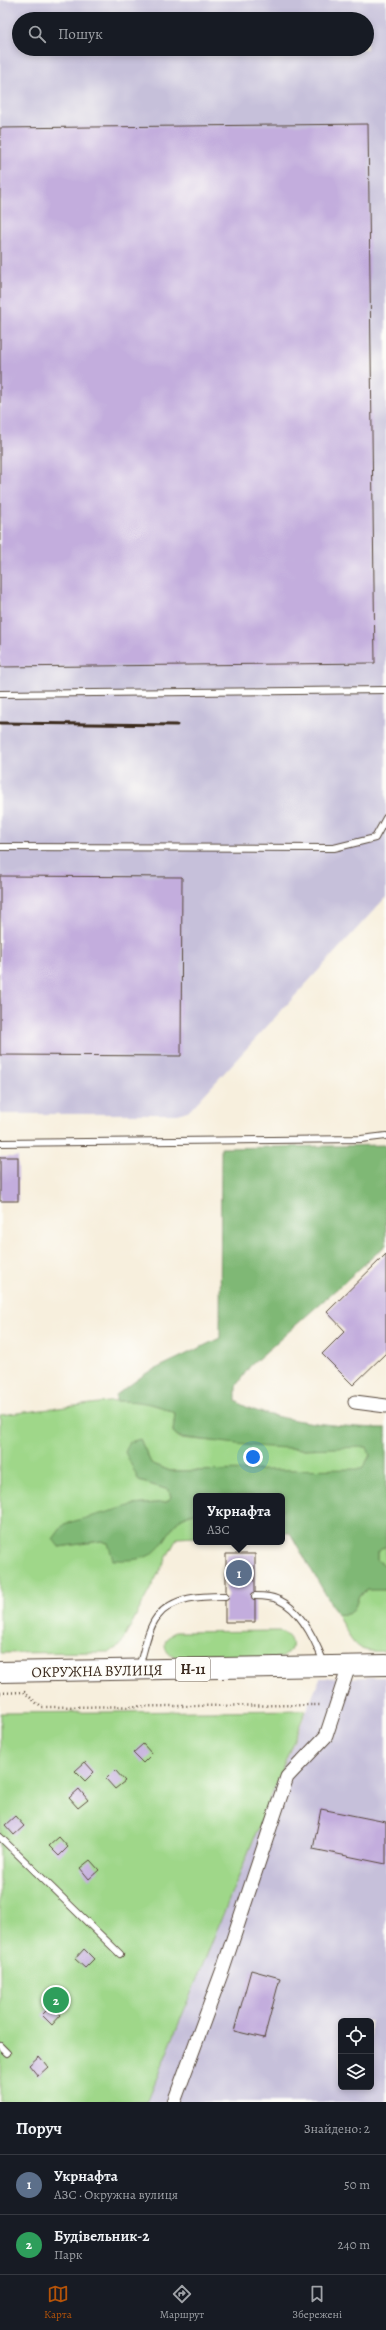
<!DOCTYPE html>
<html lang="uk">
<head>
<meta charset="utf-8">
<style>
	:root { --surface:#171b24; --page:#242831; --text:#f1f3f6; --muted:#9ea1a6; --line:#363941; --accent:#b45309 }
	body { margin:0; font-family:Alegreya,serif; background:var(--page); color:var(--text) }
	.controls { position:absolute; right:12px; bottom:12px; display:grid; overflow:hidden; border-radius:6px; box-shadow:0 2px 6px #0003 }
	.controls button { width:36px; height:36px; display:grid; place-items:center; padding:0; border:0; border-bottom:1px solid var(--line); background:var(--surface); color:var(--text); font:20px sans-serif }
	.you { position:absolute; left:253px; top:1457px; width:14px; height:14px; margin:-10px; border:3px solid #fff; border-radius:50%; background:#1a73e8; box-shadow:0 0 0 6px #1a73e833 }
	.badge { display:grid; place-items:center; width:26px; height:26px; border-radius:50%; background:var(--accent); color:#fff; font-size:13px; font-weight:700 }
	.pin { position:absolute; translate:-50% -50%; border:2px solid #fff; box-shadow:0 1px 4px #0006 }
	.popup { position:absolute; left:193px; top:1493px; width:92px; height:52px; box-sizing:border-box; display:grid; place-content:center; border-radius:6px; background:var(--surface); filter:drop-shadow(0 1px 3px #0005); font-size:13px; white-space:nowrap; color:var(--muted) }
	.popup b { font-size:15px; color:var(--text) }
	.popup::after { content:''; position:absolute; left:50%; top:100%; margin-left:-8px; border:8px solid transparent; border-top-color:var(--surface) }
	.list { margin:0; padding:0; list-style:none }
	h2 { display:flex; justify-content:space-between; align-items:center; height:52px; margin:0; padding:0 16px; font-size:17px }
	h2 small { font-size:13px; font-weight:400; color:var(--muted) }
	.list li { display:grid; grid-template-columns:26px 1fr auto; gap:12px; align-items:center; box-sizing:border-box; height:60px; padding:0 16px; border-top:1px solid var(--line) }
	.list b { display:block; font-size:15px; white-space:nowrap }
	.list p { margin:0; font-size:13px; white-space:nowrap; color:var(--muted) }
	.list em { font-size:13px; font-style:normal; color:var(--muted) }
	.icon { flex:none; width:22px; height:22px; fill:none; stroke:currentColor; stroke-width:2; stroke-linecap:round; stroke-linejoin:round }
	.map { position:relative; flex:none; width:386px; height:2102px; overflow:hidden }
	.search { position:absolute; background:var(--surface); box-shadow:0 2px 6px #0003; left:12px; right:12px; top:12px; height:44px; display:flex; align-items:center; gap:10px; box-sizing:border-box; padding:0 14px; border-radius:22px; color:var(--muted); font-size:15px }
	.sheet { height:172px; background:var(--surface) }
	nav { display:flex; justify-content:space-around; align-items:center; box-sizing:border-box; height:56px; border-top:1px solid var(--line); background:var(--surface); font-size:11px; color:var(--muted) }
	nav a { display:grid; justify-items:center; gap:2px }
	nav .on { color:var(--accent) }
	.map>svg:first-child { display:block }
</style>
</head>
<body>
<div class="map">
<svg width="386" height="2102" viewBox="0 0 386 2102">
	<rect width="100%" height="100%" fill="#fdfcf7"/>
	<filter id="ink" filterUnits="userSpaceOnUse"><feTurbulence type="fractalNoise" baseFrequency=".025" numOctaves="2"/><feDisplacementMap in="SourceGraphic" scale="8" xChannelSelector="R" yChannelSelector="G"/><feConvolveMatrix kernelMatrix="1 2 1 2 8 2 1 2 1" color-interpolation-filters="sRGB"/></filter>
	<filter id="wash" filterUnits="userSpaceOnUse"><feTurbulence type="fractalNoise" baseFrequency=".012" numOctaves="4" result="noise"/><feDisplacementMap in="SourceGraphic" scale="16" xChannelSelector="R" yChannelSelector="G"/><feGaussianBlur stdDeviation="0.9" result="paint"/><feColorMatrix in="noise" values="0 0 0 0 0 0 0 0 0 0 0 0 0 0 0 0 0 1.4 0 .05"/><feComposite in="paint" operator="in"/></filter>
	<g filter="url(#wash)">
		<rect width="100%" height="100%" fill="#f7efdd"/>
		<g fill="#c6c0da" fill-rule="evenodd">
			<path d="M0,0H386V897L190,1110L178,1114H0ZM19,19H367V49H19Z"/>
			<path d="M386,1677V2102H147L320,1678ZM341,2021H371V2087H341Z"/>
		</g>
		<g fill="#9fd789" stroke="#6d8054">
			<path d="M140,1400L157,1404L175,1413L173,1432L180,1438L303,1449L359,1445L368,1447L370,1455L362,1470L170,1471L151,1463L140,1439L139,1481L169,1490L171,1497L167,1502L133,1505L59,1547L101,1541L108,1543L164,1540C171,1528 182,1514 196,1513V1537L177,1538L120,1646L109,1652L0,1653V1415L116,1401Z"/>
			<path d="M386,1546V1566L377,1561V1552Z"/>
			<path d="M379,1589L386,1590V1651C351,1654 353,1641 337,1614C354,1616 354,1610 359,1595L368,1590Z"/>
			<path d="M280,1631C295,1637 295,1651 281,1658H176C162,1652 161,1639 175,1632Z"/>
			<path d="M306,1710L147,2102H0V1713Z"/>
		</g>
		<path fill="#7fb875" stroke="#5d714a" d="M386,1145V1245L250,1366L236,1386V1401C262,1421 351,1428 386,1428V1546L377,1552V1560L386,1566V1590H368L359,1595C354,1610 354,1616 337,1614L290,1533H282V1496H196V1513C171,1515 168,1545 150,1555C139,1561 125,1560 113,1560L108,1543L101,1541L59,1547L53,1539L64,1524L133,1505L167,1502L171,1497L169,1490L139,1481L125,1452L130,1442L140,1439L151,1463L170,1471L362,1469L370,1456L367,1447L303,1449L253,1446L179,1437L173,1432L175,1413C155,1403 138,1401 116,1401V1395L145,1374L220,1338L221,1148Z"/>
		<g id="blocks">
			<g fill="#c3addd">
				<path d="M368,124L375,663L0,667V128Z"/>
				<path d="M0,876L182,877L181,1056L0,1055Z"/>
				<rect x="0" y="1157" width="18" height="44"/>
				<path d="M386,1254V1353L353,1385L322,1354L345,1331L327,1312Z"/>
				<path d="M226,1554H255V1592L251,1596L255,1600V1622H225V1600L229,1596L226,1592Z"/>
				<path d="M143,1744L152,1754L143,1763L133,1753Z"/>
				<path d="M85,1762L94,1772L85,1781L75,1771Z"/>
				<path d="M115,1770L125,1781L115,1789L106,1779Z"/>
				<path d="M79,1789L88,1800L78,1808L69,1798Z"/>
				<path d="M321,1809L386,1822V1864L313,1849Z"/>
				<path d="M15,1816L24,1826L14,1835L5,1825Z"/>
				<path d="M59,1837L68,1847L59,1856L49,1846Z"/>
				<path d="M90,1860L99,1870L89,1879L80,1868Z"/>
				<path d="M84,1949L94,1959L85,1968L75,1959Z"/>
				<path d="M251,1970L280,1978L264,2038L234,2031Z"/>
				<path d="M51,2006L61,2015L52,2025L42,2015Z"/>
				<path d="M39,2056L48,2067L38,2076L29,2065Z"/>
			</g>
		</g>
	</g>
	<g filter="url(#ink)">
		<use href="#blocks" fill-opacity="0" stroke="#57483b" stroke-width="1"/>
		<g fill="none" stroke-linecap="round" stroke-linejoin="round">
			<defs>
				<g id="lane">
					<path d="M0,694L386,690"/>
					<path d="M0,847L334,848L375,838L386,818"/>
					<path d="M0,1143L361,1139L386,1136"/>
					<path d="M255,1596C263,1596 271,1596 279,1600C301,1610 316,1642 324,1663"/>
					<path d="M139,1667C144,1652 147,1630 157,1617C173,1596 202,1596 225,1596"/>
					<path d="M0,1837L120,1954"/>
					<path d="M0,2046L7,2053"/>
				</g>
				<g id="street">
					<path d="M355,1402L386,1406"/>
					<path d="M174,2102L223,1969L287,1777L326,1736L349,1666"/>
				</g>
				<path id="primary" d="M0,1672L386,1665"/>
			</defs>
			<use href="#lane" stroke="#57483b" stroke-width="8"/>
			<use href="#street" stroke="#57483b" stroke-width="15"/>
			<use href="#primary" stroke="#57483b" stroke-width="22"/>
			<path stroke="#57483b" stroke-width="2.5" stroke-dasharray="1 3" stroke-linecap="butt" d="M0,1693L24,1692L41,1707L322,1705"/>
			<use href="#lane" stroke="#fff" stroke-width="6"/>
			<use href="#street" stroke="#fff" stroke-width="13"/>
			<use href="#primary" stroke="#fff" stroke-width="20"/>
			<path stroke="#3b2a1e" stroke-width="3" d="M0,723L177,725"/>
		</g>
	</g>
	<g text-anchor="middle" stroke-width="3.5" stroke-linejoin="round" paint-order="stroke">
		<rect fill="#fdfcf7" stroke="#75695f" stroke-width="1" x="176" y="1657" width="34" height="24" rx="3"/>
		<g font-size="14" font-weight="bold" fill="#3b2a1e">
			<text x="193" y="1674">Н-11</text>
		</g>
		<g font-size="15" fill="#3b2a1e" stroke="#fdfcf7">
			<text transform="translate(97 1671) rotate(-1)" y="5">ОКРУЖНА ВУЛИЦЯ</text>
		</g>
	</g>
</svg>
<div class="controls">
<button><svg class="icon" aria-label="locate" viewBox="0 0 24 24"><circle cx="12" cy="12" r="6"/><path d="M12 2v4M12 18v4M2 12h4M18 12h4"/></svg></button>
<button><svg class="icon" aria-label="layers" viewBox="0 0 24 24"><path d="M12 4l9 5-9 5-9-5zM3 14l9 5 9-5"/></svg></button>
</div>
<div class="you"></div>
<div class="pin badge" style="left:239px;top:1573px;background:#5c6f8a">1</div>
<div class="popup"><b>Укрнафта</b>АЗС</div>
<div class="pin badge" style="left:56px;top:2000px;background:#2e9e5b">2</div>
<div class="search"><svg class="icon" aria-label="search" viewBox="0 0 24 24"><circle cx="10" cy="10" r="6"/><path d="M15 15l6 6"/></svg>Пошук</div>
</div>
<section class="sheet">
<h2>Поруч<small>Знайдено: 2</small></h2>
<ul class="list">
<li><span class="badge" style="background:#5c6f8a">1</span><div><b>Укрнафта</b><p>АЗС · Окружна вулиця</p></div><em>50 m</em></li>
<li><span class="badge" style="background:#2e9e5b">2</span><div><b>Будівельник-2</b><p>Парк</p></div><em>240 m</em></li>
</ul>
</section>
<nav>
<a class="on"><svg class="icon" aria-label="map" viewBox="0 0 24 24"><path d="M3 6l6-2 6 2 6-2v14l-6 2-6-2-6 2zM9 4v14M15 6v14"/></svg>Карта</a>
<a><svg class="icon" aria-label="directions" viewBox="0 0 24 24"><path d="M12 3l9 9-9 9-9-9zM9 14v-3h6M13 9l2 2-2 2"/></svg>Маршрут</a>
<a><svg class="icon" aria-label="saved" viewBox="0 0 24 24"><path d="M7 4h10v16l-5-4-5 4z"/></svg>Збережені</a>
</nav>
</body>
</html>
